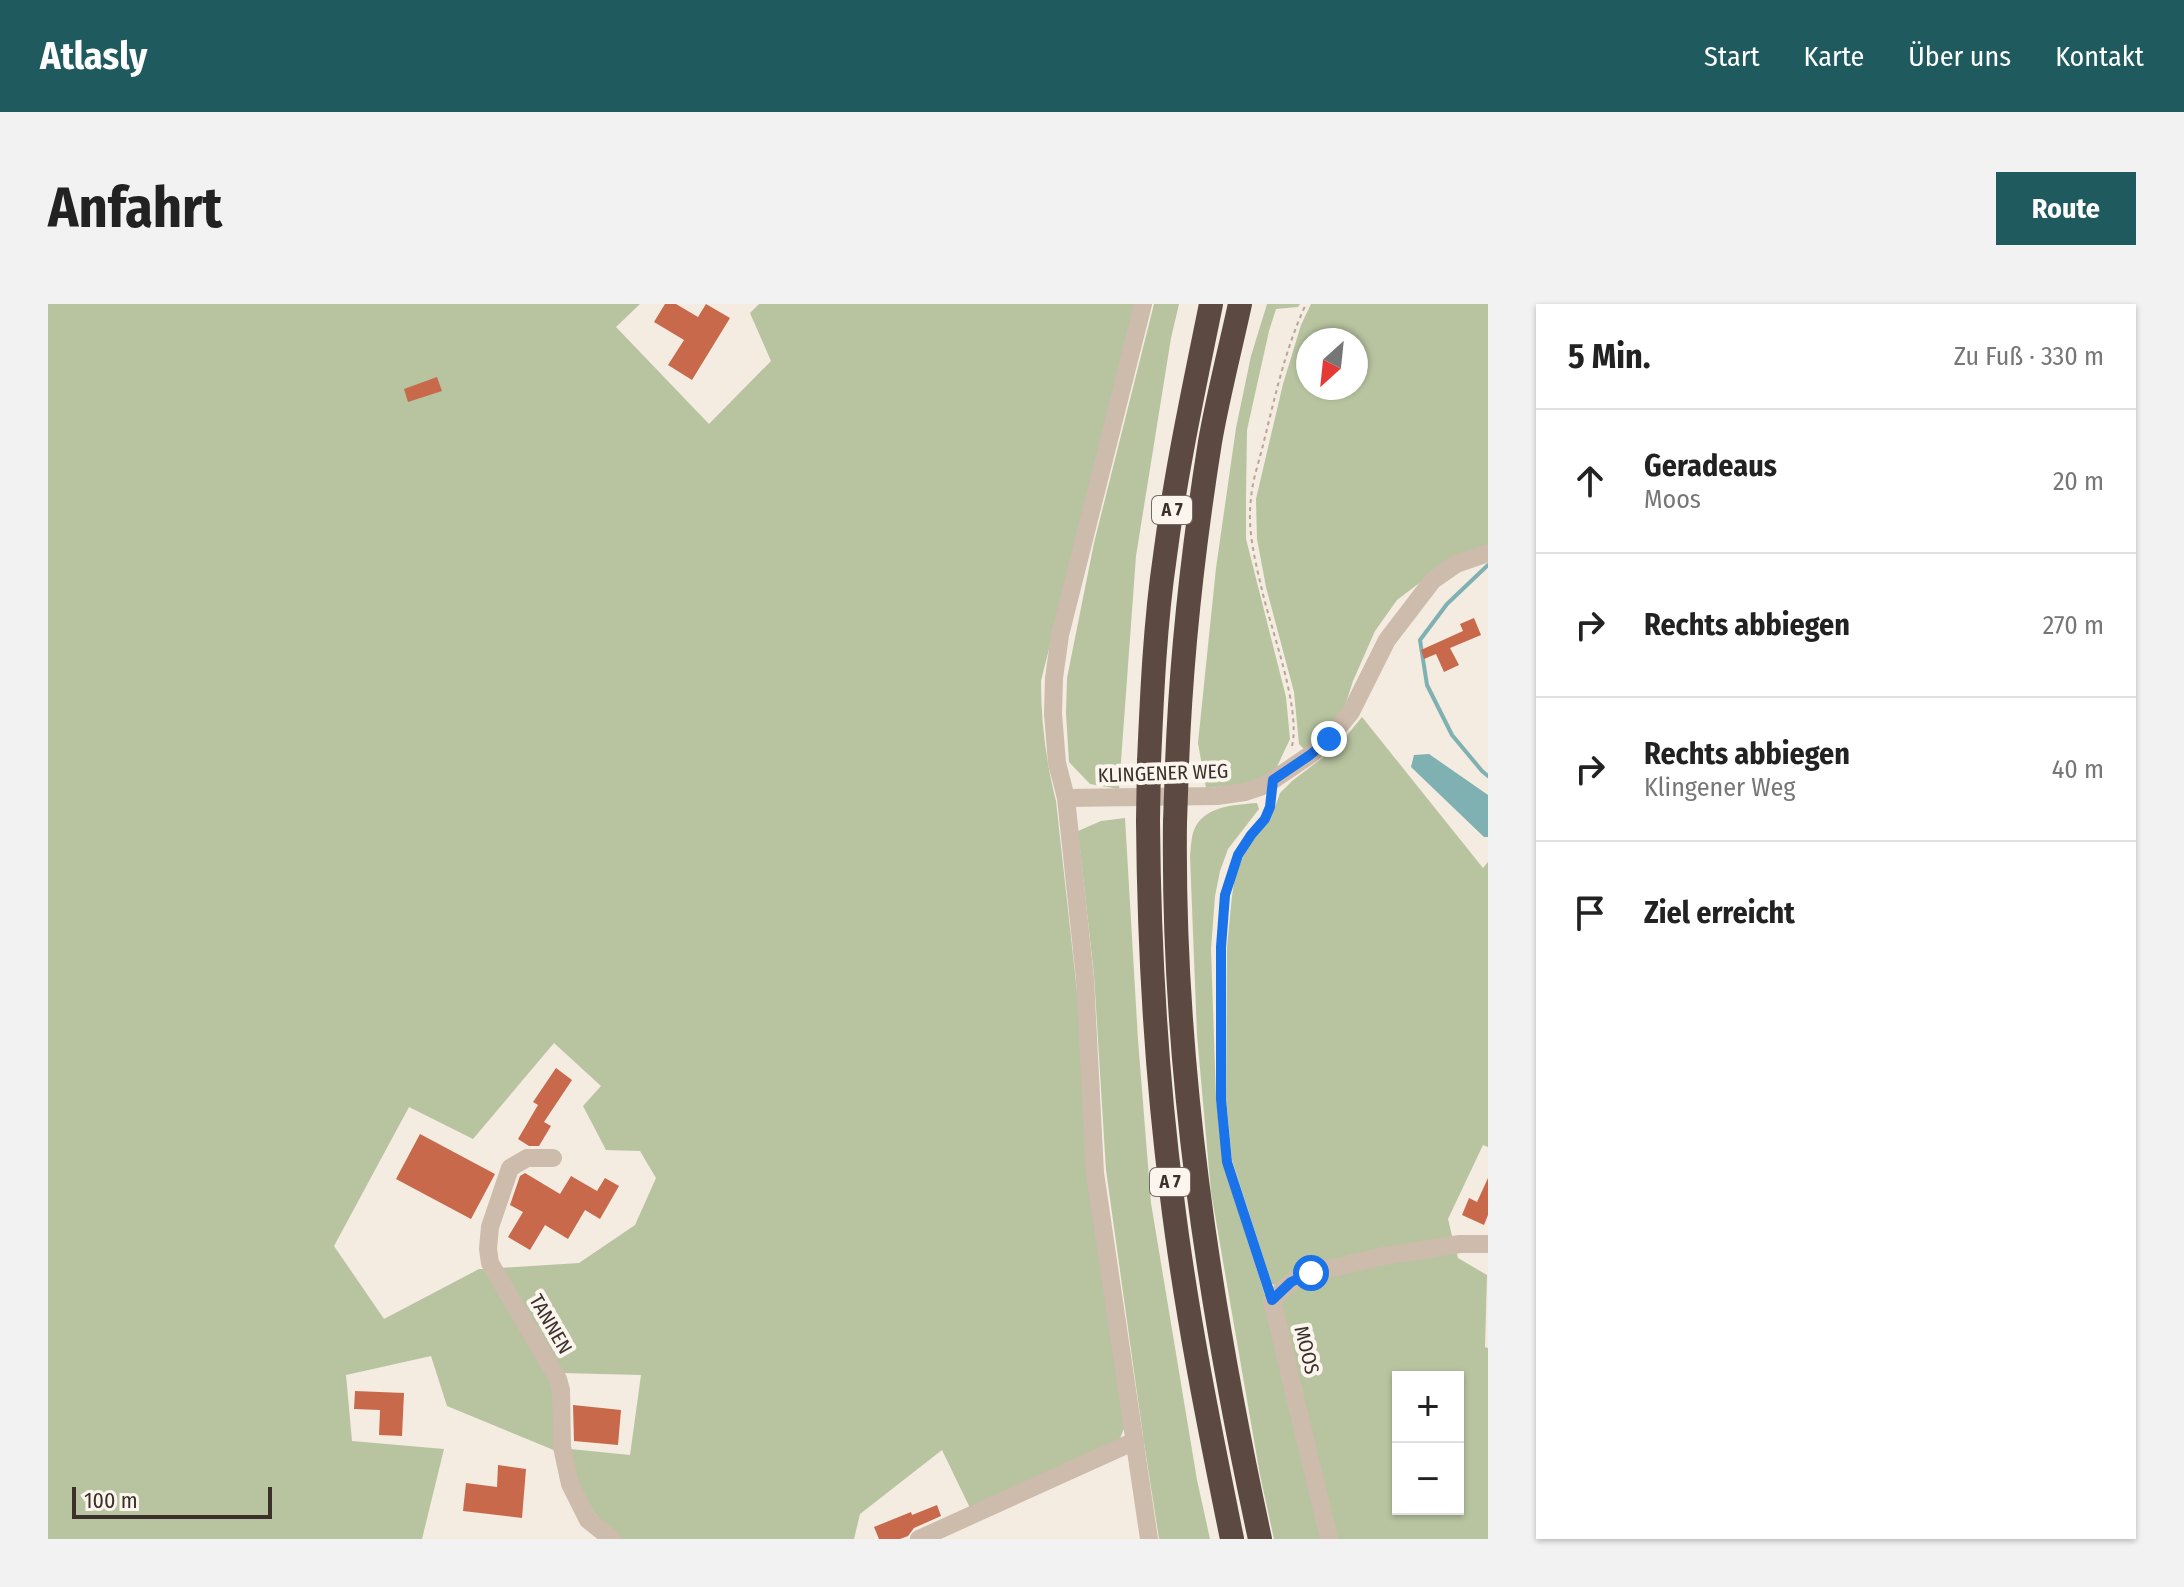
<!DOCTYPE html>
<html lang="de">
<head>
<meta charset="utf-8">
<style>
	:root { --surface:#fff; --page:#f2f2f2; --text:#222; --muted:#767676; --line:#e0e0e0; --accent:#1f5a5e }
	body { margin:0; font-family:"Fira Sans Condensed",sans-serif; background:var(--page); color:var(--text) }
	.controls { position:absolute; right:24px; bottom:24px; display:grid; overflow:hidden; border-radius:0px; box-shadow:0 2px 6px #0004 }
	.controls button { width:72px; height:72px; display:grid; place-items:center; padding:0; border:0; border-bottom:2px solid var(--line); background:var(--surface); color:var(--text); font:40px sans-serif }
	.compass { position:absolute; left:1248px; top:24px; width:72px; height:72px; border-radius:50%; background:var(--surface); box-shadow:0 2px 6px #0004; rotate:207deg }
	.scale { position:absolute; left:24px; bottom:20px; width:200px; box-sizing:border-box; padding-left:8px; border:4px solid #3b302b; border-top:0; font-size:22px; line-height:28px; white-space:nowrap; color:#3b302b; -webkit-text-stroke:6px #fbf5ee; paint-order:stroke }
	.stop { position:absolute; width:24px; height:24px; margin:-18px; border:6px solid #1a73e8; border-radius:50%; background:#fff }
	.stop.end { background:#1a73e8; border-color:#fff; box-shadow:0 2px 8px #0008 }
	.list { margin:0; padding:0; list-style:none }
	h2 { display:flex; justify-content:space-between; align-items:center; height:104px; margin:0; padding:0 32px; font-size:34px }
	h2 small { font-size:26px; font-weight:400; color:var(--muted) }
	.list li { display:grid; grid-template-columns:52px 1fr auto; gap:24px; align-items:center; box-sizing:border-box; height:144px; padding:0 32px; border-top:2px solid var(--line) }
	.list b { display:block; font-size:30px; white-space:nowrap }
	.list p { margin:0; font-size:26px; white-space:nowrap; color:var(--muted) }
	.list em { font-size:26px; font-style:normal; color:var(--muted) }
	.icon { flex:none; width:44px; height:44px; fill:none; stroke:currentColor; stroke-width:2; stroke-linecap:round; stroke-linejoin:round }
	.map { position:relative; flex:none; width:1440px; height:1235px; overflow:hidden; border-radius:0px }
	header { display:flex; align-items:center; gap:48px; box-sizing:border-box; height:112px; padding:0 40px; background:var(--accent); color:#fff }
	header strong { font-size:38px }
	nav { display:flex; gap:44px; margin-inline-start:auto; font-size:28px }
	.intro { display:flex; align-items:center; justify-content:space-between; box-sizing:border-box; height:192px; padding:0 48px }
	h1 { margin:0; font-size:56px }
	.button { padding:20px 36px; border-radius:0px; background:var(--accent); color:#fff; font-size:28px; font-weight:700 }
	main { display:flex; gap:48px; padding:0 48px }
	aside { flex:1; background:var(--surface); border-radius:0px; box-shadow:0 2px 6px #0004 }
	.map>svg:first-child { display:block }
</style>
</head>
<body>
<header>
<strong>Atlasly</strong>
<nav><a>Start</a><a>Karte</a><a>Über uns</a><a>Kontakt</a></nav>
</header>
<div class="intro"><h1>Anfahrt</h1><a class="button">Route</a></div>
<main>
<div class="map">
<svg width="1440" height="1235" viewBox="0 0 1440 1235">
	<rect width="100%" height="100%" fill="#f4ebe1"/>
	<g fill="#b8c4a0" fill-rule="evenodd">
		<path d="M0,0H592L568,23L661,120L723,57L702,9L711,0H1087L993,377C993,418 998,457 1008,497L1077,1122L1071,1137L922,1204L894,1146L812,1210L806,1235H573L547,1210L527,1175L522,1145L582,1151L593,1071L514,1069L451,964L531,959L587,921L608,874L592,847L558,846L535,802L553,782L506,739L425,835L361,803L286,942L336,1015L431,965H437L498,1068L506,1086L508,1147L399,1102L383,1052L298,1071L304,1137L396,1145L374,1235H0Z"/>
		<path d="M1106,0H1131L1123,34L1088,252L1071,485L1042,480L1021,458L1018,409L1019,374L1046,239Z"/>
		<path d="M1219,0H1252L1250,3L1228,5L1221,27L1199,126L1198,192V235L1238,393L1242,435L1226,469L1200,480L1158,484L1150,439L1168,264L1188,124L1203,52Z"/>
		<path d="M1263,0H1440V242L1382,271L1349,296L1327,327L1305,377L1296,405L1278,432L1256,445L1251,440L1246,388L1218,283L1209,235L1208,195L1235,80L1253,21ZM1260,36H1308V84H1260Z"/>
		<path d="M1314,413L1435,564L1440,558V843L1435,841L1400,915L1405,936L1231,982L1224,980L1184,856L1178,793L1179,643L1184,592L1187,572L1195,553L1206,534L1222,517L1232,489L1244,477L1290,442Z"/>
		<path d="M1209,499L1211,505L1180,545L1172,567L1167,592L1163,645L1168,794L1175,859L1219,998L1276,1235H1226L1212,1171L1163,888L1149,731L1142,552C1143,544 1143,534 1146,526C1156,502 1185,501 1209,499Z"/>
		<path d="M1077,514L1090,736L1103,899L1149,1176L1162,1235H1111L1095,1132L1058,866L1046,671L1030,527L1053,517Z"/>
		<path d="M1408,946L1410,954L1439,971L1437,1043L1440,1044V1235H1285L1231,1004L1235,992L1264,973ZM1350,1073H1410V1205H1350Z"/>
	</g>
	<path fill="#7fb0b2" d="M1381,450L1440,491V533H1436L1363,463L1366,451Z"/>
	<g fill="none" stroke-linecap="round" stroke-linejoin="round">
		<path stroke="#7fb0b2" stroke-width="4" d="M1440,261L1399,300L1372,336L1379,381L1404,431L1434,467L1440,472"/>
	</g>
	<g fill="#c8694b">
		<path d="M617,0H628L650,13L658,0L682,14L644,76L620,61L636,36L606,18Z"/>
		<path d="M389,73L394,87L360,98L356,85Z"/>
		<path d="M1426,314L1433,331L1402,344L1411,361L1396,368L1388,350L1376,355L1373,346L1415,327L1412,320Z"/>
		<path d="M508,764L524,776L496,818L503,822L491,842H481L470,835L490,801L485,798Z"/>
		<path d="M372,830L447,870L423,915L348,875Z"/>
		<path d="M477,869L512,890L523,872L549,887L557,874L571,882L552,915L537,906L520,935L497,921L482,946L460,933L475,908L462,901L472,872Z"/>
		<path d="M1440,874V911L1436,921L1414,911L1421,894L1429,898Z"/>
		<path d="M307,1087L356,1089L354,1132L331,1131L332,1106L306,1105Z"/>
		<path d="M525,1101L573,1106L570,1141L526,1137Z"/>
		<path d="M450,1161L478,1165L474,1214L415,1207L418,1179L449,1183Z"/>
		<path d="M889,1201L893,1212L866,1224L860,1232L852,1235H831L826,1223L863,1208L864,1211Z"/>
	</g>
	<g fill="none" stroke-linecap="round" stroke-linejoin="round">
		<g stroke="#b9a596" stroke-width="2" stroke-dasharray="4 4" stroke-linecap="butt">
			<path d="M1244,442C1253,404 1223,326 1214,286C1207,257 1199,224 1203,195C1204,177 1211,158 1215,141C1227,93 1237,45 1258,0"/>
			<path d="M1219,980L1179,858L1173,795V643L1177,591L1182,571L1190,551L1203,531L1217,515L1222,497"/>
		</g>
		<g stroke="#cdbbac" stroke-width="18">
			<path d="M1095,0L1012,331L1006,374L1005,410L1009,459L1018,494L1037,675L1047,869L1101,1235"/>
			<path d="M1018,494L1169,492L1197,488L1212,483L1225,476L1262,451L1281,435L1303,408L1339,336L1385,276L1408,260L1440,249"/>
			<path d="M505,854H479L462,864L442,923L440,945L442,959L510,1075L513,1086L514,1143L522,1180L540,1216L564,1235"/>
			<path d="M871,1235L1087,1137"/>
			<path d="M1281,1235L1224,996L1243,978L1263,969L1336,952L1412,940H1440"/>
		</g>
		<g stroke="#5c4a42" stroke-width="24">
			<path d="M1101,458C1104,389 1107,320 1117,252C1128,167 1146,84 1163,0"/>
			<path d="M1129,461C1133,353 1145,245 1162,138C1170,92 1182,46 1192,0"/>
			<path d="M1100,517C1101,642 1108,768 1124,893C1138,1008 1161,1122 1184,1235"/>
			<path d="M1127,518C1124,760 1161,999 1212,1235"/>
		</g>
		<g stroke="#5c4a42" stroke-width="24">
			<path d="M1100,517L1101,458"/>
			<path d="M1127,518L1129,461"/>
		</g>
	</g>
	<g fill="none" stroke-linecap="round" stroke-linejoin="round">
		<path stroke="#1a73e8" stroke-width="10" d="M1263,969L1243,978L1224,996L1179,858L1173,795V643L1177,591L1190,551L1203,531L1217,515L1222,503L1225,476L1262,451L1281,435"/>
	</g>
	<g text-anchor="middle" stroke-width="8" stroke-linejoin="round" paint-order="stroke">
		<g fill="#fbf5ee" stroke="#756b66" stroke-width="2">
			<rect x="1104" y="192" width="40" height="28" rx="6"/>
			<rect x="1102" y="864" width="40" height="28" rx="6"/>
		</g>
		<g font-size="18" font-weight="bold" fill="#3b302b">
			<text x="1124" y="212">A 7</text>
			<text x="1122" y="884">A 7</text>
		</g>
		<g font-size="20" fill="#3b302b" stroke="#fbf5ee">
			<text transform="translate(1115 469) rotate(-2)" y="7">KLINGENER WEG</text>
			<text transform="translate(503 1020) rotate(60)" y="7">TANNEN</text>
			<text transform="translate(1259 1046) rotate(76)" y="7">MOOS</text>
		</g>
	</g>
</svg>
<div class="controls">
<button>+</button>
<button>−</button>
</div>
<svg class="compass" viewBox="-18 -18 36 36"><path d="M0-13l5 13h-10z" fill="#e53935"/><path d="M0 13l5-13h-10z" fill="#767676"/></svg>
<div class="scale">100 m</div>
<div class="stop" style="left:1263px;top:969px"></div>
<div class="stop end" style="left:1281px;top:435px"></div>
</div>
<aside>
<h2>5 Min.<small>Zu Fuß · 330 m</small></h2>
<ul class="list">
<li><svg class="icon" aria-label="ahead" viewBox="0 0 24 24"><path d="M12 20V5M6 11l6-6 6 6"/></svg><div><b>Geradeaus</b><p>Moos</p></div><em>20 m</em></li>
<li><svg class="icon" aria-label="right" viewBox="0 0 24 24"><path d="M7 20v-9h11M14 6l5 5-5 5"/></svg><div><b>Rechts abbiegen</b></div><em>270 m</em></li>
<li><svg class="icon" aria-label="right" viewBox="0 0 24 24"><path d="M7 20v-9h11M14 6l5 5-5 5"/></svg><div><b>Rechts abbiegen</b><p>Klingener Weg</p></div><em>40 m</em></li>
<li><svg class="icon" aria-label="arrive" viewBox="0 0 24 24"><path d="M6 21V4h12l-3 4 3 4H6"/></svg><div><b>Ziel erreicht</b></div></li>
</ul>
</aside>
</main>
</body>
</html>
